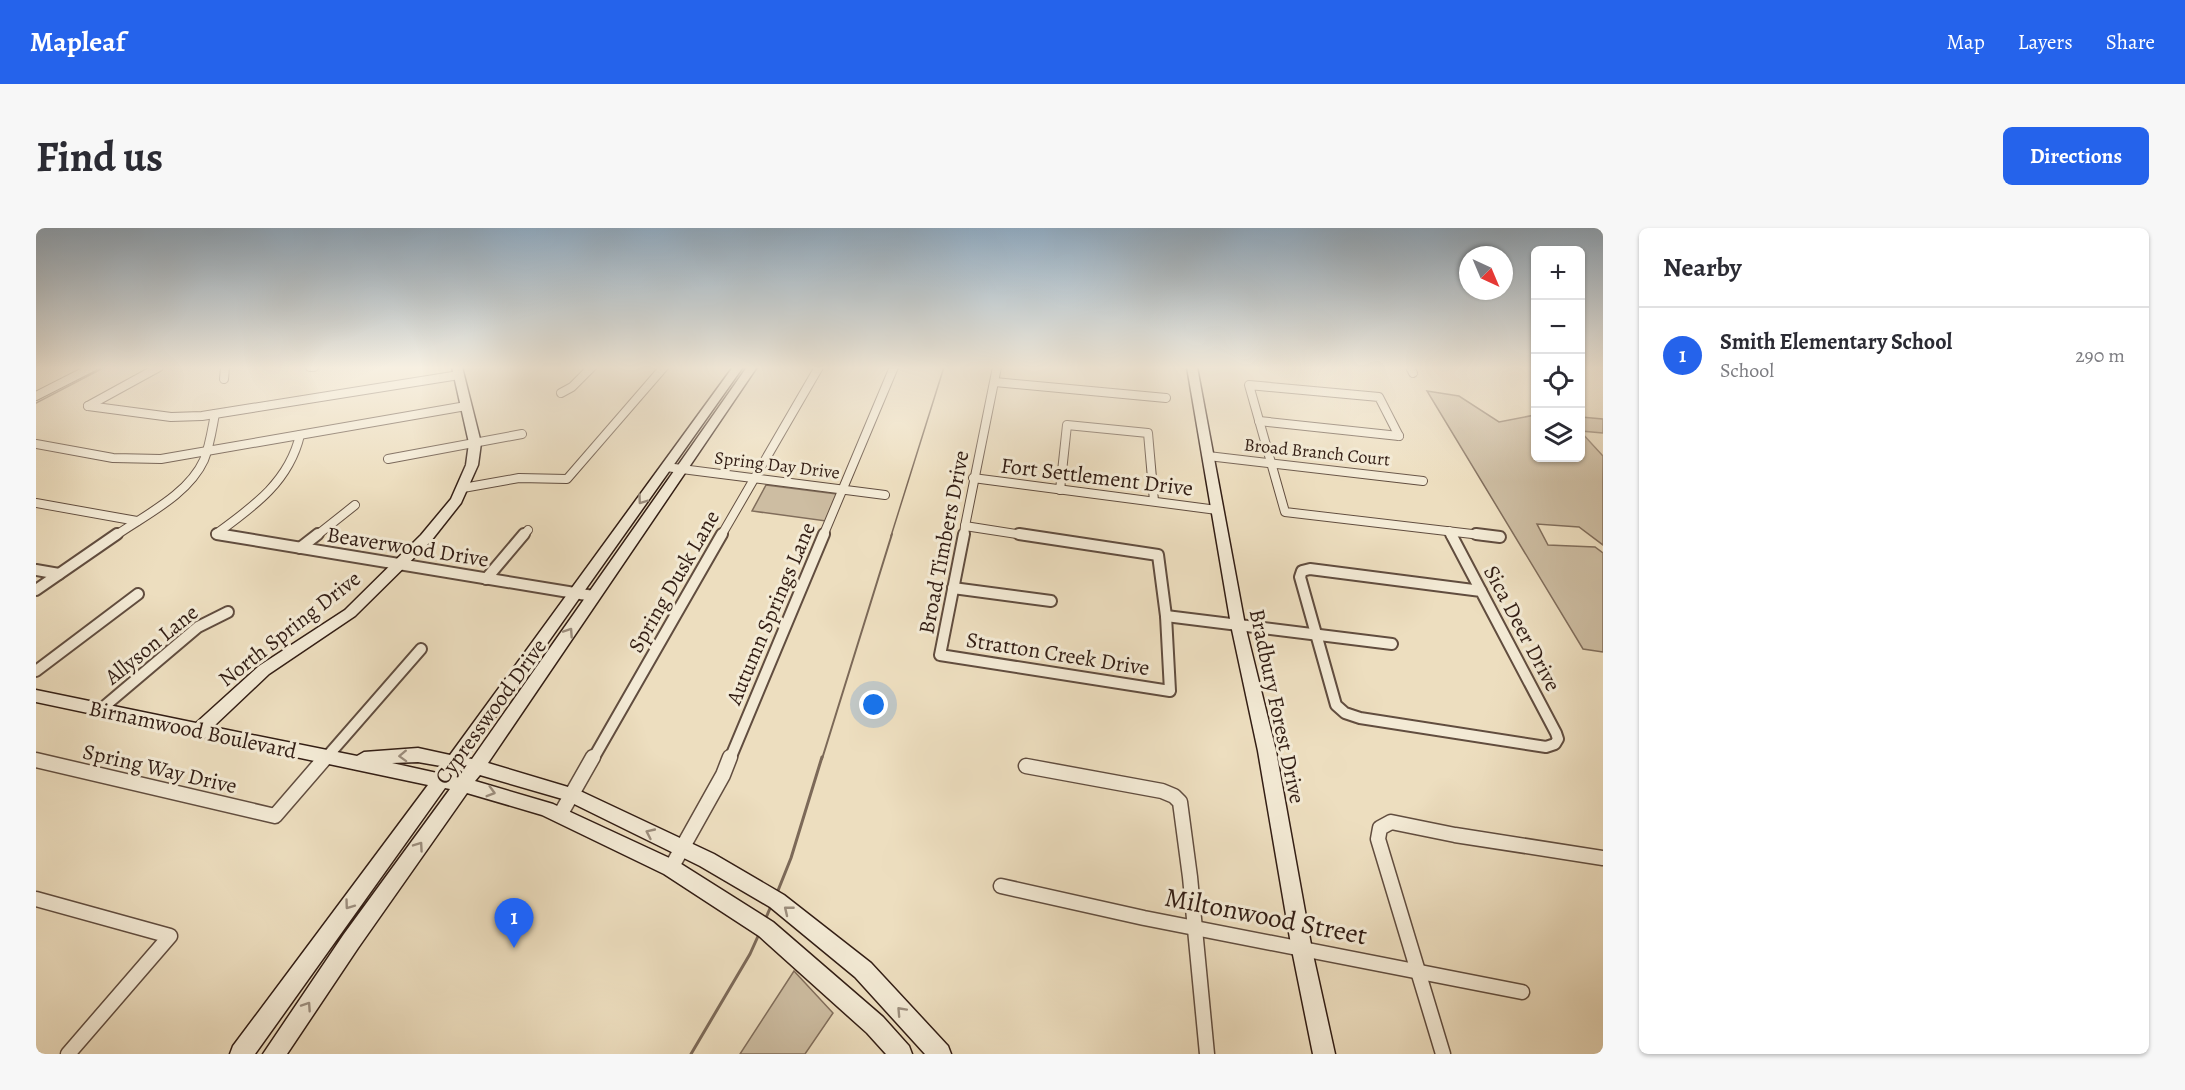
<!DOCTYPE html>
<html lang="en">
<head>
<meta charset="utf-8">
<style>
	:root { --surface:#fff; --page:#f7f7f7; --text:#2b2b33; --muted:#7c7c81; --line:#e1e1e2; --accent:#2563eb }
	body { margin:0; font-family:Alegreya,serif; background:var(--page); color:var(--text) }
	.controls { position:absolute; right:18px; top:18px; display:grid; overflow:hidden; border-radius:9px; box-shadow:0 2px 4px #0004 }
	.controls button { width:54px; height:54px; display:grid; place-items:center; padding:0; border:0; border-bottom:2px solid var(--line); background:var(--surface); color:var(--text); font:30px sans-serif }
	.compass { position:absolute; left:1423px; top:18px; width:54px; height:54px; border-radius:50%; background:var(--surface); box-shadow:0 2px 4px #0004; rotate:136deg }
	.you { position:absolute; left:838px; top:477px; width:21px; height:21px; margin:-15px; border:4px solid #fff; border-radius:50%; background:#1a73e8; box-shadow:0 0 0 9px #1a73e833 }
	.badge { display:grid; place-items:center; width:39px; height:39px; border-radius:50%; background:var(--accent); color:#fff; font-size:20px; font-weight:700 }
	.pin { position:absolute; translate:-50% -50px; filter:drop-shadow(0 2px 3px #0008) }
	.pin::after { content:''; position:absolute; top:32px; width:21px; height:18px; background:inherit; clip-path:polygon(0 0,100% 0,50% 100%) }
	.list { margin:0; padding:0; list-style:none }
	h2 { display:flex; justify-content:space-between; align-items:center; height:78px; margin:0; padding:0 24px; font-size:26px }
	h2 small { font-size:20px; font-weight:400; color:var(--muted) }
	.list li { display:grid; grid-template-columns:39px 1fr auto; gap:18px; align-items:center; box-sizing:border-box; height:96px; padding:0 24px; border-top:2px solid var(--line) }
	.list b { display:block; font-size:22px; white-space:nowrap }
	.list p { margin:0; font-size:20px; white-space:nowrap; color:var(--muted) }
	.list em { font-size:20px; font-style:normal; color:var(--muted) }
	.icon { flex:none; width:33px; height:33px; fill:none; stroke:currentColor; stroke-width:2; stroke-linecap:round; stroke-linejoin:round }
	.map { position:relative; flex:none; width:1567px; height:826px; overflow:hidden; border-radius:9px }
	header { display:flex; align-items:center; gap:36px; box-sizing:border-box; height:84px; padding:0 30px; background:var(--accent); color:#fff }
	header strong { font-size:28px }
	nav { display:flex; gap:33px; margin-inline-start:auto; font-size:21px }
	.intro { display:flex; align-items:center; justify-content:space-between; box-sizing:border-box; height:144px; padding:0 36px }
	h1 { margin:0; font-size:42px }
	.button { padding:15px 27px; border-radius:9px; background:var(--accent); color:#fff; font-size:21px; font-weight:700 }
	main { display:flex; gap:36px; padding:0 36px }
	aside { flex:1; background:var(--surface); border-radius:9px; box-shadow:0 2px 4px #0004 }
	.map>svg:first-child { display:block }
</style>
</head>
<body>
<header>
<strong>Mapleaf</strong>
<nav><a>Map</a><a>Layers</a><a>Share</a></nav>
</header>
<div class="intro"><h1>Find us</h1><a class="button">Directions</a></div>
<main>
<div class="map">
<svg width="1567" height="826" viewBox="0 0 1567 826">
	<rect width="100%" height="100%" fill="#eddebf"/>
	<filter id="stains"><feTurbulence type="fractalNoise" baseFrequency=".00333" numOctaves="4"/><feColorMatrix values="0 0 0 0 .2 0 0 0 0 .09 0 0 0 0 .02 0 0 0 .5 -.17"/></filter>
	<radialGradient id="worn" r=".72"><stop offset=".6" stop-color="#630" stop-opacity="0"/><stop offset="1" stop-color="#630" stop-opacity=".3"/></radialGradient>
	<g fill="#cdbda2" stroke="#806d5b" stroke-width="1.5">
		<path d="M1391,163L1423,168L1463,194L1499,187L1500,230H1544L1545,204L1567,228V317L1543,299L1501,296L1512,317L1559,319L1567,325V424L1547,421Z"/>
		<path d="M1545,189L1567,191V205L1545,203Z"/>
		<path d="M730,257L801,266L790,293L716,283Z"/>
		<path d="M758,743L797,785L769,826H704Z"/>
	</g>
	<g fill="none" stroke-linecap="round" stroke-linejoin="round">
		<g stroke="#7c6958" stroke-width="1.5">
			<path d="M0,175L69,139"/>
			<path d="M855,308L908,139"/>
		</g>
		<path stroke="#7c6958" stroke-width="2" d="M786,531L856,306"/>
		<g stroke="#7c6958" stroke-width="3">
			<path d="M741,665L755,630L786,529"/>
			<path d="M729,692L735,678"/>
			<path d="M655,826L714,726L723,706"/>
		</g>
		<defs>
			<g id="street-far2">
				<path d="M274,139H278"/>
				<path d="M1374,139L1377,145"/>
				<path d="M188,151L189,139"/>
				<path d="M959,154L1130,170"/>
				<path d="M525,165L536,159L556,139"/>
				<path d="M0,168L57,139"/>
				<path d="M52,178L135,189L166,188L423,147"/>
				<path d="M52,178L123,139"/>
				<path d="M1223,193L1363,208"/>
				<path d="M1363,208L1343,169L1213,157L1249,284L1453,308"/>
				<path d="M0,216L77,230L125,231L430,178"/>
				<path d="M1172,228L1387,253"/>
				<path d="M352,231L486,206"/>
				<path d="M630,239L849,267"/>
				<path d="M937,250L1181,282"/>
				<path d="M427,260L483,250L531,251L628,139"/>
				<path d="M1024,262L1031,197L1112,205L1118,273"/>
				<path d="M0,275L101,293"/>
				<path d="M929,298L993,308"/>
				<path d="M929,298L961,139"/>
				<path d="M1413,303L1415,308"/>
				<path d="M180,306L190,308"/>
				<path d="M180,306C217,279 253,254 264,207"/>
				<path d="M79,308C109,287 152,267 168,232C174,217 176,201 179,186"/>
				<path d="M280,308L319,277"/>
				<path d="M487,308L492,302"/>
				<path d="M685,308L783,139"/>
				<path d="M787,308L858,139"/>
				<path d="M928,308L929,298"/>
			</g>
			<g id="street-far1">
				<path d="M181,306L557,368"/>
				<path d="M928,306L904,427L1134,463L1130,388L1122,327L983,306"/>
				<path d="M1415,306L1445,363"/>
				<path d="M1440,306L1464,309"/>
				<path d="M264,320L282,306"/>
				<path d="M1274,341L1445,363L1520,505L1522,511L1519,516L1510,519L1324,490L1309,485L1300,477L1264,349L1266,343Z"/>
				<path d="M0,342L23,346"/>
				<path d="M450,351L488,306"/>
				<path d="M917,360L1015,373"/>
				<path d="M0,362L81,306"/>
				<path d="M1130,388L1356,416"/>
				<path d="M0,443L102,366"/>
				<path d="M64,482L162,399L192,384"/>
				<path d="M289,531L385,421"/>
				<path d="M557,531L686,306"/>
				<path d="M694,531L788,306"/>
			</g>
			<g id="street">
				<path d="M0,532L239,588L290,529"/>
				<path d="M990,538L1126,563L1138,568L1144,574L1154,649L1171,826"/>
				<path d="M524,587L557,529"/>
				<path d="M635,640L687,547L694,529"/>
				<path d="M965,658L1108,690L1486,764"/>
				<path d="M0,671L134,708L32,826"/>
				<path d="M1407,826L1342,611L1344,600L1355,594L1419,607L1567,630"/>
			</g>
			<g id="secondary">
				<path d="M416,139H426L445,215L442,237L425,275L395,313L319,388L233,446L177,499L321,528L328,524L382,520L414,527L697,139H707L430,530L436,531L711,139H721L452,535L542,562L678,626L748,667L835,735L912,818L915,826H889L819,749L734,679L664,638L530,572L444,547L439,553L517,576L642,634L737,694L847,789L873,818L876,826H850L831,805L723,708L628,646L506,587L431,565L322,720L251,826H227L308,706L414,561L409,560L219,826H194L197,818L392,557L0,474V462L160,495L223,438L309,382L385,307L415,271L430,237L433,215ZM382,534L405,538L401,545L356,535ZM422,542L427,543L423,549L418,548Z"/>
				<path d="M1151,139H1161L1209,397L1240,523L1276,722L1299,826H1277L1256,722L1222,523L1195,397Z"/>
			</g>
		</defs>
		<use href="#street-far2" stroke="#614d3f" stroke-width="10"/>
		<use href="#street-far1" stroke="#614d3f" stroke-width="14"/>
		<use href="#street" stroke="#614d3f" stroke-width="17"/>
		<use href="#secondary" stroke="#321d14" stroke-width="3"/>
		<use href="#street-far2" stroke="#f3ead5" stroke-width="8"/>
		<use href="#street-far1" stroke="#f3ead5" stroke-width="10"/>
		<use href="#street" stroke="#f3ead5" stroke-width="14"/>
		<use href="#secondary" fill="#f3ead5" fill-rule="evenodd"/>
	</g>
	<defs><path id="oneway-chevron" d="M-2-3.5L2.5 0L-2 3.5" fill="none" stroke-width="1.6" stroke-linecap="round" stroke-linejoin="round" transform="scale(1.5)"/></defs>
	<g stroke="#9c8e7e">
		<use href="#oneway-chevron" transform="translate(606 272) rotate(126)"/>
		<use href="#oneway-chevron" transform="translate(533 404) rotate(-56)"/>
		<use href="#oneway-chevron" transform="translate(367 528) rotate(178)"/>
		<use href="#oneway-chevron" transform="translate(455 564) rotate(16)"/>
		<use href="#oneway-chevron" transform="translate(614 605) rotate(-155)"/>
		<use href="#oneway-chevron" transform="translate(383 618) rotate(-55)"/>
		<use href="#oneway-chevron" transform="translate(313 677) rotate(126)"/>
		<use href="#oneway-chevron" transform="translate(752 682) rotate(-141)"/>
		<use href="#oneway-chevron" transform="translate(271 778) rotate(-56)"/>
		<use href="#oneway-chevron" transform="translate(865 783) rotate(-133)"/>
	</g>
	<linearGradient id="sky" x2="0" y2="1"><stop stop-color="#90aac0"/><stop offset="0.55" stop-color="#f7f0e2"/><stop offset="1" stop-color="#f7f0e2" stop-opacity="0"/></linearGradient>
	<rect width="1567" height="254" fill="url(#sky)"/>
	<g text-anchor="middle" stroke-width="6" stroke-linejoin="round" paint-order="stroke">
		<g font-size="18" fill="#321d14" stroke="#f3ead5">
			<text transform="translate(1281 224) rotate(6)" y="6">Broad Branch Court</text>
			<text transform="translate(741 237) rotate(7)" y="6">Spring Day Drive</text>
		</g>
		<g font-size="22" fill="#321d14" stroke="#f3ead5">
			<text transform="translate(1061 248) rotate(7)" y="8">Fort Settlement Drive</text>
			<text transform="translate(907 314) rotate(-79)" y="8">Broad Timbers Drive</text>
			<text transform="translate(372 318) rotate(9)" y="8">Beaverwood Drive</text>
			<text transform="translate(637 353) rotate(-60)" y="8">Spring Dusk Lane</text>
			<text transform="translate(734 385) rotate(-67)" y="8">Autumn Springs Lane</text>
			<text transform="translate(253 400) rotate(-38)" y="8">North Spring Drive</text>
			<text transform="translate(1487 400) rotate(62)" y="8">Sica Deer Drive</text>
			<text transform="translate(115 416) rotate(-39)" y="8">Allyson Lane</text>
			<text transform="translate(1022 425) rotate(9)" y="8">Stratton Creek Drive</text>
			<text transform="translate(1242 478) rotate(78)" y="8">Bradbury Forest Drive</text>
			<text transform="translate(454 483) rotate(-54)" y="8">Cypresswood Drive</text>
			<text transform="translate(157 501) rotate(12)" y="8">Birnamwood Boulevard</text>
			<text transform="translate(124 540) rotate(13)" y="8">Spring Way Drive</text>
		</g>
		<g font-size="27" fill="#321d14" stroke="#f3ead5">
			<text transform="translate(1230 688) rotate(11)" y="9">Miltonwood Street</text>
		</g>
	</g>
	<rect width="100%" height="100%" filter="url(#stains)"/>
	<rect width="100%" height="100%" fill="url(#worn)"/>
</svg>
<div class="controls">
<button>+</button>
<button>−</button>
<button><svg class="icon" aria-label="locate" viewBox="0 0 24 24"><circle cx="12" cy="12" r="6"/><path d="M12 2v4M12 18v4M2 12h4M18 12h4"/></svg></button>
<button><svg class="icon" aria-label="layers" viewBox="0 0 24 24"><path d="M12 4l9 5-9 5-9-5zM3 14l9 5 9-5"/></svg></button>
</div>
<svg class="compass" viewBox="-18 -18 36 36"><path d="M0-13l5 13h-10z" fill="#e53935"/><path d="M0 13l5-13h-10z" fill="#7c7c81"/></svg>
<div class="you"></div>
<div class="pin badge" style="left:478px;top:720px">1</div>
</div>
<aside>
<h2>Nearby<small></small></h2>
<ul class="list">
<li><span class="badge">1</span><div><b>Smith Elementary School</b><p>School</p></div><em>290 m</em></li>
</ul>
</aside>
</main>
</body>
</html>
